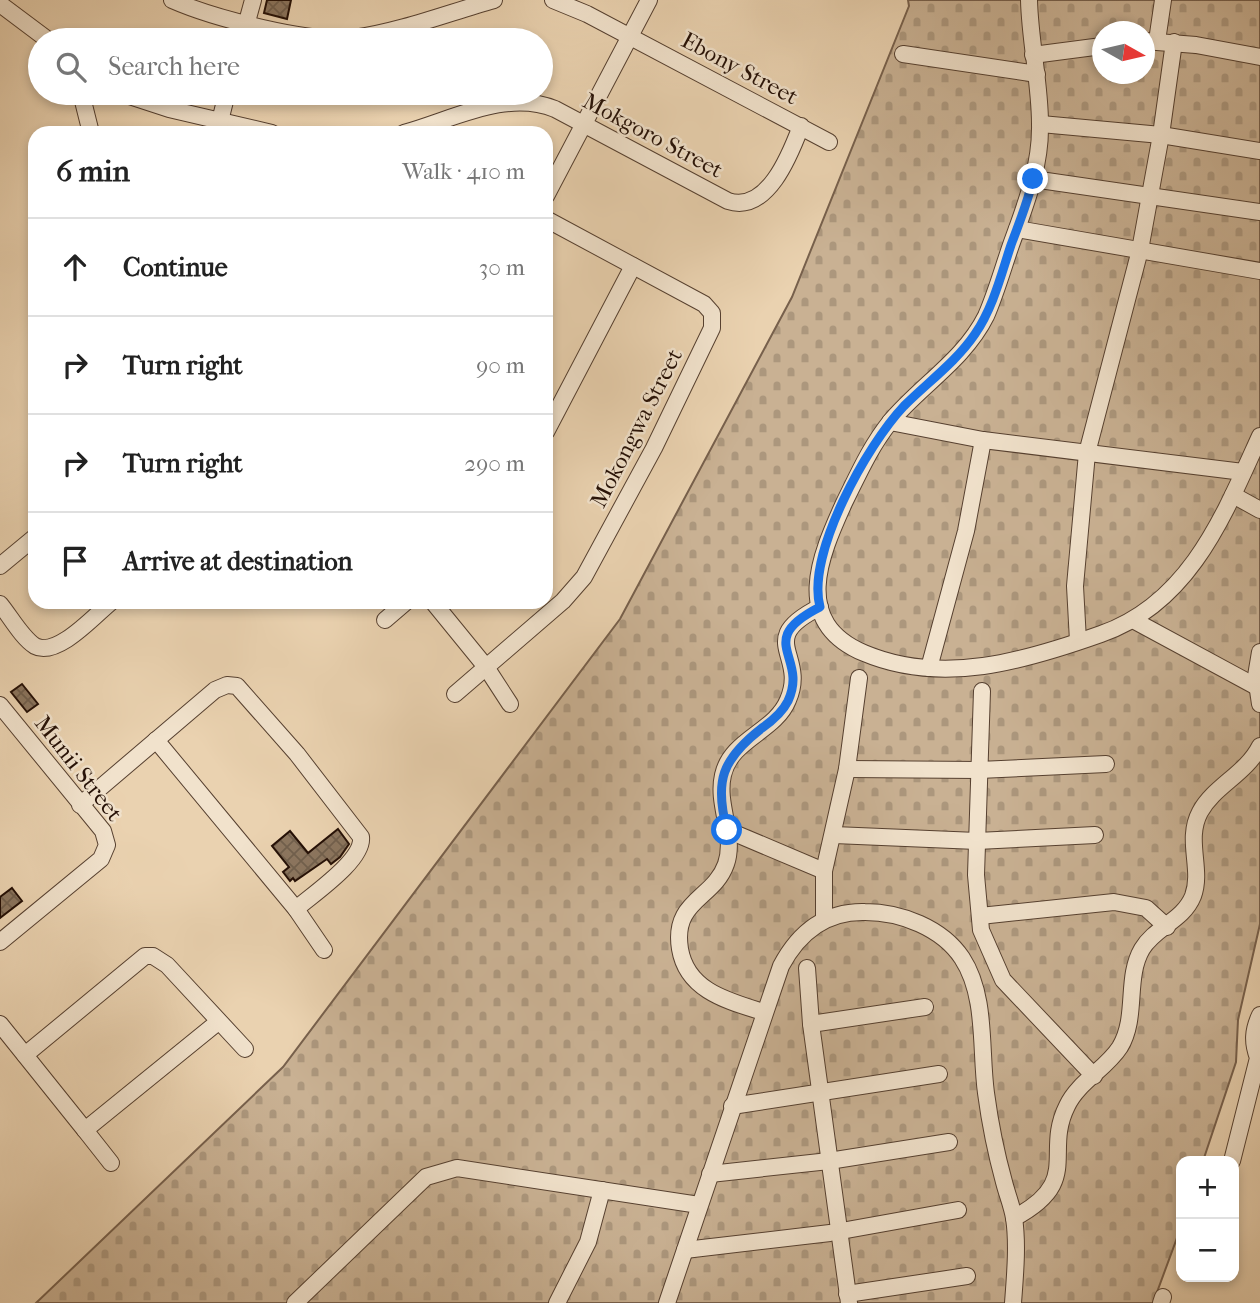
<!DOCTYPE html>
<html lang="en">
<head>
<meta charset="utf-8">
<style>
	:root { --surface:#fff; --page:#f2f2f2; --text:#222; --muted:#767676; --line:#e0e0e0 }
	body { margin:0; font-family:"IM FELL French Canon",serif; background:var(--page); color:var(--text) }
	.controls { position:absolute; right:21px; bottom:21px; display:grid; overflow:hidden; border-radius:14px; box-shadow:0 4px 10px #0003 }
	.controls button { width:63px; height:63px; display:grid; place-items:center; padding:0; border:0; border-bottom:2px solid var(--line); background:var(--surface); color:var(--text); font:35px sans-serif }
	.compass { position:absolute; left:1092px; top:21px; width:63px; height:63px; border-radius:50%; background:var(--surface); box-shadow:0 4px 10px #0003; rotate:98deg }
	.stop { position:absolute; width:21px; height:21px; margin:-16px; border:5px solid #1a73e8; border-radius:50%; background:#fff }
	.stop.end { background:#1a73e8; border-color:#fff; box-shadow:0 2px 7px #0008 }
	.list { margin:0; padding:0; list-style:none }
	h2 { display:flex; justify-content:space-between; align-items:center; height:91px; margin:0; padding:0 28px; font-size:30px }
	h2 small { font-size:23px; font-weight:400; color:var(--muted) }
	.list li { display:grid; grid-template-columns:46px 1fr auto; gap:21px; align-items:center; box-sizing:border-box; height:98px; padding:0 28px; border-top:2px solid var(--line) }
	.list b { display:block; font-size:26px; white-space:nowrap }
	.list em { font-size:23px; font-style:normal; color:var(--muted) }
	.icon { flex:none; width:38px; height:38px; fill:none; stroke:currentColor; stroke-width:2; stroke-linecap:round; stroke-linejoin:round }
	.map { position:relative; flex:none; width:1260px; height:1303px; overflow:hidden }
	.search { position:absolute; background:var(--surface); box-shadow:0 4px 10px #0003; left:28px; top:28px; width:525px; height:77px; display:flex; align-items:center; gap:18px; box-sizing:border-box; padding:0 24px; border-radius:38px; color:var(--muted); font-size:26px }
	.panel { position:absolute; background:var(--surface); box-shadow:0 4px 10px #0003; left:28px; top:126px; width:525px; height:483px; border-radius:21px }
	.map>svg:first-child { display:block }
</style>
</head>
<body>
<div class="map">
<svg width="1260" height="1303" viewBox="0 0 1260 1303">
	<defs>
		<pattern id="cemetery-stones" width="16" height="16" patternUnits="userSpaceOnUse" patternTransform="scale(1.75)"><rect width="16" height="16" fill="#c9b193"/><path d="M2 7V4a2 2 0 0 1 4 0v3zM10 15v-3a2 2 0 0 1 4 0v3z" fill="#ac977d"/></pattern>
		<pattern id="building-cross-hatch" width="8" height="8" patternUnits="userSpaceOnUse" patternTransform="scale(1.75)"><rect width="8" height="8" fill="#8b755e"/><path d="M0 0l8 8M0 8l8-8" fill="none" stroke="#715f4c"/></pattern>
	</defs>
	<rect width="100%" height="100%" fill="#ead2b0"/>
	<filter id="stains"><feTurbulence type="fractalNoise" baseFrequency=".00286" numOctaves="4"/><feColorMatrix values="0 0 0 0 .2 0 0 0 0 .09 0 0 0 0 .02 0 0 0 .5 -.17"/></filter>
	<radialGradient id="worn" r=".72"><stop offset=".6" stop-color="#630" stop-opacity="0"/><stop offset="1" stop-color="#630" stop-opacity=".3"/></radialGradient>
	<path fill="url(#cemetery-stones)" stroke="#77604c" stroke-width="2" fill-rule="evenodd" d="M908,0H1260V924L1238,1020L1236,1062L1203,1161H1181V1227L1153,1303H36L283,1067L620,619L792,297L909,6ZM1102,32H1144V74H1102Z"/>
	<g fill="url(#building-cross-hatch)" stroke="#251006" stroke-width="2">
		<path d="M267,0H291L287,19L264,13Z"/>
		<path d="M22,684L38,704L27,712L11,692Z"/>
		<path d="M338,829L349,844L340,857L331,864L327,859L295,881L293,878L290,881L283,872L289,867L272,846L290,831L308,853Z"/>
		<path d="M12,888L22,901L0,918V897Z"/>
	</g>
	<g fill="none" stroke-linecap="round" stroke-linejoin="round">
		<defs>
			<g id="minor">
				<path d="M172,0C213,18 312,44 354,38C402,31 448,13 494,0"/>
				<path d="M553,0L587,14L829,142"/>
				<path d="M1029,0C1030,42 1040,83 1040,124C1041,167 1025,206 1011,245C1003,268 996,293 986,316C964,360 921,385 890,422C870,447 858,475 844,503C820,556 791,622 864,653C942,686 1025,661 1101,634C1190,603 1224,515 1260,436"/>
				<path d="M0,4L48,40"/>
				<path d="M242,40L253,0"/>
				<path d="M1144,41L1196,45L1260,57"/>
				<path d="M1157,41L1163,0"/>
				<path d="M903,54L1037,74"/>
				<path d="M1033,55L1102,46"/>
				<path d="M81,93L91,133"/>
				<path d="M120,93L169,109L272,133"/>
				<path d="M1041,124L1161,135L1260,151"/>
				<path d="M217,133L227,93"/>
				<path d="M404,133C452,120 506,89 555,109L728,201C767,214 790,155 801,126"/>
				<path d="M1033,179L1260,212"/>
				<path d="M546,196L649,0"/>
				<path d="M1017,229L1260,271"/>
				<path d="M890,422L983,440L1243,472"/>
				<path d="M546,432L633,266"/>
				<path d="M1233,495L1260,510"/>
				<path d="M0,566L35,537"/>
				<path d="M433,602L486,667L510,704"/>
				<path d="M0,604C10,616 22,638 35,646C57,658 95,615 111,602"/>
				<path d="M385,620L406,602"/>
				<path d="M1133,620L1257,687"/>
				<path d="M1078,641L1075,586L1087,453L1140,250L1161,135L1174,42"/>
				<path d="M1260,652L1256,676L1260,704"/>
				<path d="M929,668L966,531L983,440"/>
				<path d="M982,691L976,875L981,930L1003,980L1094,1076"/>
				<path d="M455,694L563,601L584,577L654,448L712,328V313L704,304L546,219"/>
				<path d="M0,705L103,831L107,845L101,859L0,942"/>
				<path d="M156,740L296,909L324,950"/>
				<path d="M847,769L979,770L1106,764"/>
				<path d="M80,805L215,690L227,685L237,686L297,754L361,837C364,860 313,894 296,909"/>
				<path d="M727,830L824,871"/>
				<path d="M834,835L977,841L1095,835"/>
				<path d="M980,916L1114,902L1146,908L1167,927"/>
				<path d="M824,920V871L847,769L859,678"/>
				<path d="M807,968L811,1024L849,1303"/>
				<path d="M763,1012C728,1001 687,991 680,949C672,900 714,899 726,864C736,835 716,805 723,775C731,739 775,732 788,700C808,654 754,640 820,607"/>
				<path d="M0,1024L85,1130L218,1022"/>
				<path d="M811,1024L925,1007"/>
				<path d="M25,1055L145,956H153L167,965L245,1049"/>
				<path d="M732,1106L939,1074"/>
				<path d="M85,1130L111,1163"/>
				<path d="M1232,1161L1258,1058C1252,1042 1253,1030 1260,1015"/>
				<path d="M710,1174L829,1161L949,1142"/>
				<path d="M1014,1218C1083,1181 1043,1154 1067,1106C1078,1082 1106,1069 1120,1047C1138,1017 1125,978 1142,949C1155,927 1183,921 1193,896C1203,869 1185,840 1200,812C1214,786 1246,774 1260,746"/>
				<path d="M685,1250L830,1233L958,1210"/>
				<path d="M847,1294L967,1276"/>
				<path d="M295,1303L426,1177L457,1168L699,1205"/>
				<path d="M557,1303L588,1242L602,1190"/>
				<path d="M667,1303L781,966C799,932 826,911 865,912C901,912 942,928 962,958C987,996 980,1050 986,1093C990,1123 996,1153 1004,1182C1007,1194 1012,1206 1014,1218C1018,1244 1015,1276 1013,1303"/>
				<path d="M1161,1303L1163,1297"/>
			</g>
		</defs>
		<use href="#minor" stroke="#564030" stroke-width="18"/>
		<use href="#minor" stroke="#f1e2cc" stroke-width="16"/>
	</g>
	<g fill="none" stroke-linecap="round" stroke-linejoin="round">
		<path stroke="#1a73e8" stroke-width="9" d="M727,830C714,781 722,759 762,728C772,721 782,713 788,701C809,656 753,641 820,607C806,554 867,445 904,406C928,382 956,362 975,334C993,308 1001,275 1011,245C1019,223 1028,202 1033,179"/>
	</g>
	<g text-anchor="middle" stroke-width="5" stroke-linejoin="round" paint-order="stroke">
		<g font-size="23" fill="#251006" stroke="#f1e2cc">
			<text transform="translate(740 68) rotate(28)" y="8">Ebony Street</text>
			<text transform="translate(653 135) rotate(28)" y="8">Mokgoro Street</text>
			<text transform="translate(636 428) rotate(-63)" y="8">Mokongwa Street</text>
			<text transform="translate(79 768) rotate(52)" y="8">Munii Street</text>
		</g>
	</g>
	<rect width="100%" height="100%" filter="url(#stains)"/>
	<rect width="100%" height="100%" fill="url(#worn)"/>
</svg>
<div class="controls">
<button>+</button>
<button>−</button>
</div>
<svg class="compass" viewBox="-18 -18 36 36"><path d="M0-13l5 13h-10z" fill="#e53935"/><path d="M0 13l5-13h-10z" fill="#767676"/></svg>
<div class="stop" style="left:727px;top:830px"></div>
<div class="stop end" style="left:1033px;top:179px"></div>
<div class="search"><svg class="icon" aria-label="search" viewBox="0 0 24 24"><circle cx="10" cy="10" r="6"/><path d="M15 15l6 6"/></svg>Search here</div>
<section class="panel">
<h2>6 min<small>Walk · 410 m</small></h2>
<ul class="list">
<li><svg class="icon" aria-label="ahead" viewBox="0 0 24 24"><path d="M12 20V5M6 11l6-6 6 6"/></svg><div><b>Continue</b></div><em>30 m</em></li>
<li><svg class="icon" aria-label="right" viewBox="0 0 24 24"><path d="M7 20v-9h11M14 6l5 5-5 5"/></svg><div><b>Turn right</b></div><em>90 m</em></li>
<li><svg class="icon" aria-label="right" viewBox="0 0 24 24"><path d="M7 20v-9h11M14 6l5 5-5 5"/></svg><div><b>Turn right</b></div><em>290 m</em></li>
<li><svg class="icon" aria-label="arrive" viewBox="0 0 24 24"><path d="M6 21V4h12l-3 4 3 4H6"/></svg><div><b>Arrive at destination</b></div></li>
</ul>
</section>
</div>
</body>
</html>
